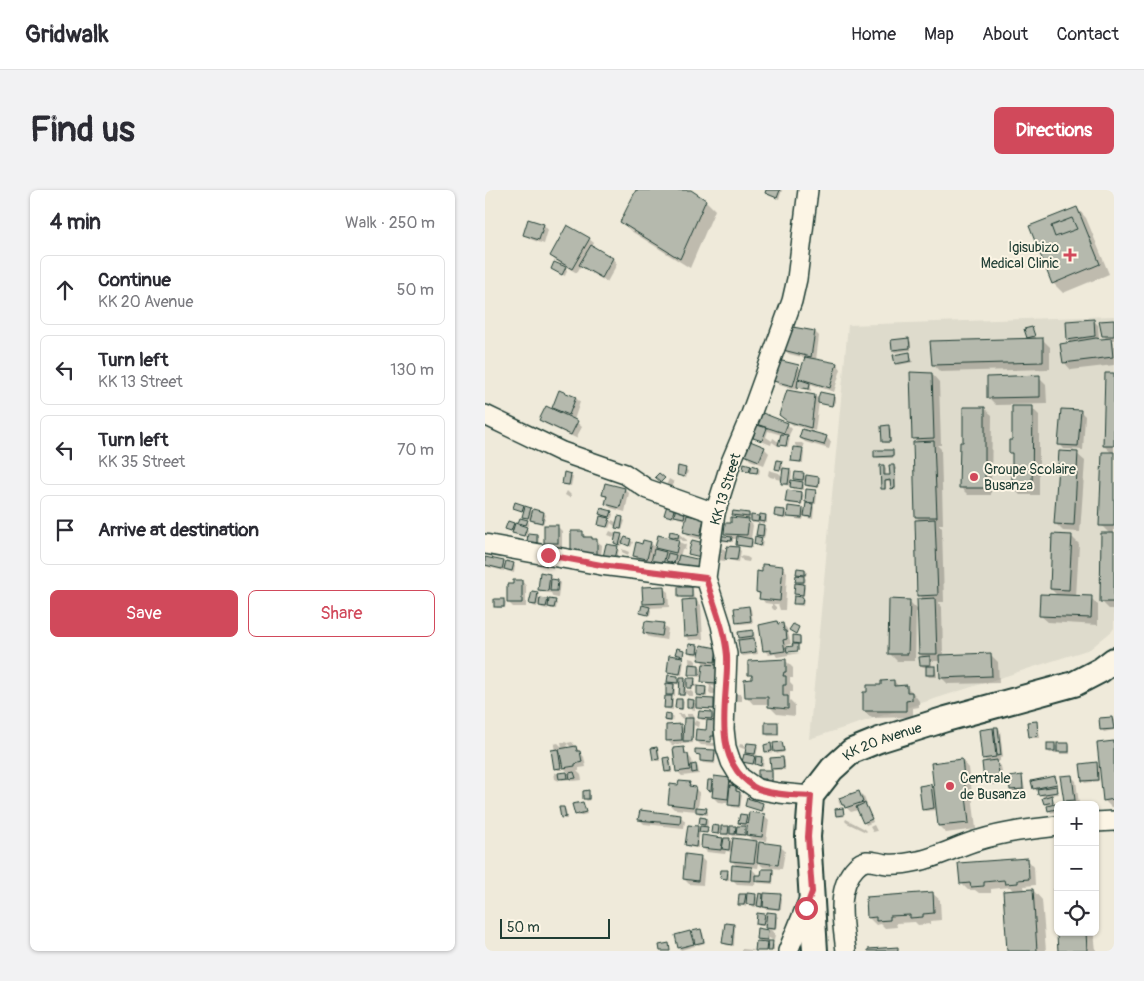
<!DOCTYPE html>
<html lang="en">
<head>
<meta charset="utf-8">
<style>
	:root { --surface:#fff; --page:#f2f2f3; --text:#2b2b33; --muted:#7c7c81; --line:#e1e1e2; --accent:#d1495b }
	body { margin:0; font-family:Pangolin,sans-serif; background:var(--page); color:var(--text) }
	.controls { position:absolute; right:15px; bottom:15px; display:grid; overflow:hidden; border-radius:8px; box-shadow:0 1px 4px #0004 }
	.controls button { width:45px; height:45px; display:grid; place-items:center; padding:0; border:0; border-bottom:1px solid var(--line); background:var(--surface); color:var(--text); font:25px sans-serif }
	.scale { position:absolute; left:15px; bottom:12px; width:110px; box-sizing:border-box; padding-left:5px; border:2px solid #1f3d34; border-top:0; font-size:14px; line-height:18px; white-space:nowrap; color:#1f3d34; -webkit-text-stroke:4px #fcf5e5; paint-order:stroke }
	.stop { position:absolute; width:15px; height:15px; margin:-11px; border:4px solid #d1495b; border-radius:50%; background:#fff }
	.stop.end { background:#d1495b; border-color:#fff; box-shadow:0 1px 5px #0008 }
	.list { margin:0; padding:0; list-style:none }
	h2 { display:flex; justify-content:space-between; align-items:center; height:65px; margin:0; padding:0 20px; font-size:21px }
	h2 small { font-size:16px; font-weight:400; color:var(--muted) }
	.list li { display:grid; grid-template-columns:32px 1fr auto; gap:15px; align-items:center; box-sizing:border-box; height:70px; margin:0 10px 10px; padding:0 10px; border:1px solid var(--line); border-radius:8px }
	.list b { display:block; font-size:19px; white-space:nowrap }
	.list p { margin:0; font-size:16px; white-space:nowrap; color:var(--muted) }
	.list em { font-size:16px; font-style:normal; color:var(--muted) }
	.actions { display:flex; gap:10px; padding:15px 20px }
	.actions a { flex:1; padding:11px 0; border:1px solid var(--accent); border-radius:8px; text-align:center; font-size:18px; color:var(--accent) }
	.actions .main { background:var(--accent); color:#fff }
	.icon { flex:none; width:28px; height:28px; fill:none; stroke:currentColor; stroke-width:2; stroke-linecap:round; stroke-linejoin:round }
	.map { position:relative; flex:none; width:629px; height:761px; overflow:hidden; border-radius:8px }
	header { display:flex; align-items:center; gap:30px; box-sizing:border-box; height:70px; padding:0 25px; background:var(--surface); border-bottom:1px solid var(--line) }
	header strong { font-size:24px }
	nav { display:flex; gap:28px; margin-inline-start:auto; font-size:18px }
	.intro { display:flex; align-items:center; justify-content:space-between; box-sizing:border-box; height:120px; padding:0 30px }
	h1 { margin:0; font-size:35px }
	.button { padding:12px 22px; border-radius:8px; background:var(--accent); color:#fff; font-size:18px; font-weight:700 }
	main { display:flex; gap:30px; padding:0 30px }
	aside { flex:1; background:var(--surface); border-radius:8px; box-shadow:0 1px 4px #0004 }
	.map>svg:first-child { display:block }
</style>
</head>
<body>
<header>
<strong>Gridwalk</strong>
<nav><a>Home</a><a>Map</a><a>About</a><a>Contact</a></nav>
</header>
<div class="intro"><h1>Find us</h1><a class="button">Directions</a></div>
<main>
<aside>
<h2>4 min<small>Walk · 250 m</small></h2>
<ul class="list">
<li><svg class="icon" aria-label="ahead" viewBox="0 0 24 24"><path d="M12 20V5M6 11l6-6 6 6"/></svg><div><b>Continue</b><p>KK 20 Avenue</p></div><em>50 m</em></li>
<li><svg class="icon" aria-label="left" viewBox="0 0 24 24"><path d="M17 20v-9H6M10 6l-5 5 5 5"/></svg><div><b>Turn left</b><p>KK 13 Street</p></div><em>130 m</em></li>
<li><svg class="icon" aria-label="left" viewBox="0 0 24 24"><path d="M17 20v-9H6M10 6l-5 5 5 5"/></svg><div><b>Turn left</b><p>KK 35 Street</p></div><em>70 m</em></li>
<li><svg class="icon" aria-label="arrive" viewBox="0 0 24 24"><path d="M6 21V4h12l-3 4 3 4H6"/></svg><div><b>Arrive at destination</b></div></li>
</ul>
<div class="actions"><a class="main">Save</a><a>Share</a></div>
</aside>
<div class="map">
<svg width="629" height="761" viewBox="0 0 629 761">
	<rect width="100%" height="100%" fill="#efeada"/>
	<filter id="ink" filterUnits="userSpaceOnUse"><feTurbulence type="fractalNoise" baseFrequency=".02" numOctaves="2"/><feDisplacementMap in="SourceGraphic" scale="10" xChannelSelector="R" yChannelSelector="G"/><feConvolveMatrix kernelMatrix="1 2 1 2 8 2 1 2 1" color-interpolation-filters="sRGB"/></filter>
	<g filter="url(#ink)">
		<path fill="#dedbcc" d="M629,126V438L627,441L605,459L324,549L363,135Z"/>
		<g fill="#0003" fill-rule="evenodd">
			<path d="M153,0H205L221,11L230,20L205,78L146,41L136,32Z"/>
			<path d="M282,0H297L294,9L283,5L281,3Z"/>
			<path d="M592,18L601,28L624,84L578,103L568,93Z"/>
			<path d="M44,31L59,35L63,40L59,54L45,49L40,44Z"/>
			<path d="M104,49L109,53L107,57L128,69L132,74L122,92L101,80L96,75L92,83L71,71L66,66Z"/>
			<path d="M80,78L82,80L80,86L67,79Z"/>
			<path d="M609,131L613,135L614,150H623L618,145L616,133L629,131V150H626L629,153V175L586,180L579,172L587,154L583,150L582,133Z"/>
			<path d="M547,138L552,150L557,149L565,157V179L455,182L448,174L545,150L541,140Z"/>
			<path d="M330,142L334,146L331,170L352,174L356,179L349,202L326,194V201L313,197L312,200L294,195L289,190L313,176L317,180L321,168L304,164L299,160Z"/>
			<path d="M424,150L426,152V160L410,162L408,160Z"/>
			<path d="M424,163L428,172L413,175L411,173Z"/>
			<path d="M447,184L454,192L456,255H452L456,259L458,334H453L457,338L459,412H453L457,417L458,466L506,465L513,472L514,493L463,494L456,487L455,471H447V477L451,479L452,487H444L442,485V477H438L436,475L439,468L435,464L434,422H431L430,471H412L404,463L424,411L433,420L438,410L434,405L436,331L431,327L433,253L429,248Z"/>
			<path d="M621,184H629V419H624L617,412L625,344L616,335L627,263L619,256Z"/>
			<path d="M554,187L561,194L562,214L511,215L504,208Z"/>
			<path d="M330,206L334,210L349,206L351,208L349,215L334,212L330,241L308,235L300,229Z"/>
			<path d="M91,208L95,212L89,230L97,237L91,248L60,234L56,229L75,224L69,217Z"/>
			<path d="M499,218L507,225L506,305H483L476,298L480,253Z"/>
			<path d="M547,218L554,225V305H535L528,298V266L525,262L528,251Z"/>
			<path d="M595,221L600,226L598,260L579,259L575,254Z"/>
			<path d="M272,234H302L307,239L303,247L305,248L303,257L297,256L294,253L293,256L287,252L286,255L271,249L269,247L274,235ZM283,241L297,245L295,253L288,248L287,251L281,247Z"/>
			<path d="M404,237L406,239V253H400L398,251Z"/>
			<path d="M315,247H341L346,252L344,259L320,252Z"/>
			<path d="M310,253H317L319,255V257H315L319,262L318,273L310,272L308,270L314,259L310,255Z"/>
			<path d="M279,258L284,263L279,275L265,270L261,265Z"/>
			<path d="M407,261L409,263V268H392L390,266Z"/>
			<path d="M592,264L600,271L595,342L578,341L570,333Z"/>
			<path d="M296,273L298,275L297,279L305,280L307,282L306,291L314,292L310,288L318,284L322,288H333L335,290L334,298L323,297L321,295L322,292L315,291L319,295V300L309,299L307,296L300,295L298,293V290L291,289L289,286V288L285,287L283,285L284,280L294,283L298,287L299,282L291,279Z"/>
			<path d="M265,276L267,279L273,278L275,280L274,284L259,279Z"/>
			<path d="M399,276L401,278V286H406L409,276L411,278V300L407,298V292H401V300L397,298Z"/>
			<path d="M200,279L203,281L201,288L193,285Z"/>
			<path d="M86,285L88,287L86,296L80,295L78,293Z"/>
			<path d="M184,289L189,292L187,299L181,296Z"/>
			<path d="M140,299L144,303L140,322L126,318L121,314L123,309L118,305Z"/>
			<path d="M82,301L86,305L85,308L80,305Z"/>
			<path d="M330,302L332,304L331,314H326L329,317L328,329L322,328L319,325L318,330L305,328L302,325L301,329L293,328L291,326L300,321L303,325L318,319L320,322L325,315L321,311Z"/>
			<path d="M317,303L319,305L317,315L304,314L302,312Z"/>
			<path d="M39,316L48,322L49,321L59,323L61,325L58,334L48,332L45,329L40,328L38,326L39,322L29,317Z"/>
			<path d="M189,318L192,320L203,323L202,327L218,330L223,335L219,350L204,346L200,342L202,330L193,328L190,325L189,328L181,325Z"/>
			<path d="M126,322L128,324L127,328L121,327L127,332V330L133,333L138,329L140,331L137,340L133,339L126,333L124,338L114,334L120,328L116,324Z"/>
			<path d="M264,324L267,328V326H281L282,328V333H267V329L261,328L268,335L266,349L270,354L276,349L278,351L277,357L272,356L268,352L267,358L254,356L252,354L253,349H248V352L235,351L233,349L244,347L240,344L253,329L248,325Z"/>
			<path d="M42,331L44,333L43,336L38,335L43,340L41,347L31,344L21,338L28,334L31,336L40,337L35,332Z"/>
			<path d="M72,336L77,341V358H65L60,353Z"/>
			<path d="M279,337L281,339L279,348L274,347L272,345Z"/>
			<path d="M125,341L138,347L136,356L130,353L131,348L123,345Z"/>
			<path d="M97,342L102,348L112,351L117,355L116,369H92Z"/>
			<path d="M194,344L202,350V351H198L195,348L194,352L201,355L200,360L197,359L193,375L185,373L181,369L179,376L154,370L149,366L158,355L159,351L166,353L171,358L174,347L190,350L186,346Z"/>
			<path d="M52,345L54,347L53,355H46Z"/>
			<path d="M586,346L594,354L591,407L606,408L613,415V435L563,432L555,425L573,406L566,399Z"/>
			<path d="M140,348L148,352L146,357L139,353Z"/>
			<path d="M132,357L134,359L132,370L120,366Z"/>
			<path d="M235,358L239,359L242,361L254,359L256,361L255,366L262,367L265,369L264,372L258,371L255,367L254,372L243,370L240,367V371L233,370L232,364H238L234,361Z"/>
			<path d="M137,359L144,362L143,365L137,362Z"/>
			<path d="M0,368L18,372L21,376L28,374L30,376L29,383L22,381L19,378V381L0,376Z"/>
			<path d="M297,377L302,382L300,420H295L293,414H288L291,417V420H289L287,418V414L280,413L272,402Z"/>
			<path d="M320,380L322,382L321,386H318L321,389L320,394L317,393L320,397L319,406H315L319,410L318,416L312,415L310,413L314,407L311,404L315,395L312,391L316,387L313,383Z"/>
			<path d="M64,385L66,387V391H73L75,393L73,408L68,407L66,403L56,402L54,400Z"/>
			<path d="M37,391L41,396V417H28L23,412Z"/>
			<path d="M178,398L183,402L184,417L164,418L166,420L165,426L158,424L156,422L164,418L159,413Z"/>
			<path d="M206,398L208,400L209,410H211L216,415L218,449L204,450L200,445L204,408H197L195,406Z"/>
			<path d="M52,403L54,405V409L62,410L65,413L70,411L72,413L71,419H66L63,416V419L57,418L53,414L52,417L48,416L46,414Z"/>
			<path d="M18,410L21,412L20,418H12L10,416Z"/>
			<path d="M264,417L266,419L268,433L254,434L252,432Z"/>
			<path d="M292,432L294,435L298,434L302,439L306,454L302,455L303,458L312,455L309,453L314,447L316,449V455H312L314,460L303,461V463H315L292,467L290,464L284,465L279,460Z"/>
			<path d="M178,435L183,439L181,450L164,447L159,443Z"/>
			<path d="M267,441L269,443L270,448H267L271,451L273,464L258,466L256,464L258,451L255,448Z"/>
			<path d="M213,456L216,460L231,459L236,463V497L226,496L230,500V504H226L222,500V507H215L213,505L220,498L224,502L225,496L218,491L219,474L215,469V465L206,464L204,462Z"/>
			<path d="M204,468L209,469L211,471V476L216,478V487L207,486L205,484Z"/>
			<path d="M197,469L199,471L197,485L185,483L183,481Z"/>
			<path d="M300,470L308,478V488H305V492L308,495V502H305V510L310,515V526L292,524L285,517V514H268L261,506L268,491V488L265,484Z"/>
			<path d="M184,487H192L196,491L199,489L203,492L209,489L211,491V497H208V500L205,499L201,495V500L206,501L208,503V506H204L200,503V506H197L195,504L196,495L190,494V506H185L188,510V520L182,519L180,517L186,508L182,504Z"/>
			<path d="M409,491L414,497H422L429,504L434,511V517L428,518V527L387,528L379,521L398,496Z"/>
			<path d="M249,504H255L257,506V511H252L250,509Z"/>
			<path d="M197,510L199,512L198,520H194L192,518Z"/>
			<path d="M229,510L231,512L230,520L214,519L210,516V520L205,519L203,517L208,511L212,515Z"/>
			<path d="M227,523L229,525V532L234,537L233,550H214V552L230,553V556L216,555L211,550L223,541V530H217L215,528Z"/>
			<path d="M193,524H198L200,529L195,528Z"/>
			<path d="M202,524H207L209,526V528H206L210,533V530L215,532L214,538L209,535L208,553L187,555L182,550L196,536L200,540L205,529L202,526Z"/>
			<path d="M186,525L188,527L187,532H182L180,530Z"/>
			<path d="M627,528L629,530V540L619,542L617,540Z"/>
			<path d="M292,533L294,535V546H283L281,544Z"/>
			<path d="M551,533L553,535L555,548H547L545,546Z"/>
			<path d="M513,538L515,540L518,567L515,568V571L512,572L516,576L519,594L505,595L500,591L502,572L498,568L507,539L511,543Z"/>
			<path d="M76,552H80L82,553L83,559L87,558L82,553L87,552L99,567L101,577L94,578V581H92L96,585L97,590L88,591L86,589L77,590L73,586L74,591L70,589L69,582L73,584L84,583L76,575L77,580H73L71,578L69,554L73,553L77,557Z"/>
			<path d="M629,552V617H626L619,610L616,578H614V591L600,593L598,591L611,573L616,578L613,554Z"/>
			<path d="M297,553L300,562L292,564L288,559L289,562L283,563L281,561L286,555L290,559Z"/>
			<path d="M255,554L259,555L262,558L271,555L273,557L271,566L267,565L272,570L277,568L279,570L278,577L273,576L270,573V575L261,573L259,571L265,567L261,563L262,560L254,557Z"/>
			<path d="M569,554L573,557L583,554L585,556V564H575L572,560V563H565L563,561Z"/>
			<path d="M172,558L174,560L175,571H171L169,569Z"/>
			<path d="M198,558L207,570L208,576L211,575L213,577L214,584L197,586L192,581Z"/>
			<path d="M229,561L231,563L230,574L218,573L216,571V566L211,564Z"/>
			<path d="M184,568L186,570L187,583H183L181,581Z"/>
			<path d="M298,568L300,571V580H289L287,578Z"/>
			<path d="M477,570L484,578L491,639L461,643L454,636L452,620L440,621L438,619L446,596L450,600Z"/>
			<path d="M286,581L288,583V595L282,591H276L274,589Z"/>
			<path d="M586,586L591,591L594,614L581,615L582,613L580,610Z"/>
			<path d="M536,587L538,589L540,600L528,602L526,600Z"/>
			<path d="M570,588L572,590L573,596L571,597L574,604L565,605L568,609L570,614H568L572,621L566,623L563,616L560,614L558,606L555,605L554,600H551L549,598Z"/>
			<path d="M245,589L249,594V597L253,599L252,603L257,605L255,618L247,617L245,613L233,612L228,607L229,602L223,600L226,592L229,595Z"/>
			<path d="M204,594L215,603L213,618L221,619L223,621V625L214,624L212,621L189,619L184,614L194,596Z"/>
			<path d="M103,602L105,604V610L102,611L100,609Z"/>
			<path d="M374,602L379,607L388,632L381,635L373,620L366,622L355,612L356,618L353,610L358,614Z"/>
			<path d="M98,613L102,624L93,626L91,624Z"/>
			<path d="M277,614L279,616L278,622L262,616Z"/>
			<path d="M79,618L81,620L82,629H79L77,627Z"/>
			<path d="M357,619L360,626L354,627L352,625Z"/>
			<path d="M279,625L284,630L281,651L269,650L275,656H295L300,661L297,679L278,677L274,673L273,678L265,677L271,683V686H278L287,680L289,682L288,694L273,693L271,690L270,695L252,694L247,689L253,677L246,670L247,662L241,661L240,664L222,662L217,657L237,649L239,651L240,649L245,650L248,653L268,651L261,644V646H248L245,643V646L239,645L235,642V645L228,643L234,637L237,640L243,638L246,640L250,637L253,640L260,638L262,640L264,636L257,635L255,633L261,626L264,629Z"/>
			<path d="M195,626L200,631L199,638L159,634L155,630Z"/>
			<path d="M221,629L223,631L222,638L224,642L216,641L215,640L213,658L204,657L202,655L213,637L216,640L219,638L215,634Z"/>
			<path d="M361,629L380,639L382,641L381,642L362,633L360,631Z"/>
			<path d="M389,635L392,641L388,642L385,637Z"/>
			<path d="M215,667L220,672L218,695L204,694L199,689Z"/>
			<path d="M542,669L549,677L550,695L539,696L540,701L548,700L557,710L561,761H523L529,702L525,697L506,699V703H494L490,700H483L476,693Z"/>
			<path d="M242,682L244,683V690H239L237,688Z"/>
			<path d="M447,703L455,710L456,730L445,731V734L433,735L430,732L411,733L412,737L400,738L396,734L391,735L383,727Z"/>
			<path d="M270,705L274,709L278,705L280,708L295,706L297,708L296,720L281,719L279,716L278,718H275L272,714L271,717L264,716L261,713V717L254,714L260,706L262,708Z"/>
			<path d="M280,725L282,727L291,725L293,727L291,740H286L290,744L289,751L284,748L283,753L289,755V761H272L276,753L272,748L273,740L284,741L281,736H274L272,734Z"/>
			<path d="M248,735L250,737L249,756L241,755L239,753Z"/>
			<path d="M216,741L218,743L220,753L213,755L209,750L210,756L196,760L194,758L205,742L210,747Z"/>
			<path d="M573,742H609L611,761H574Z"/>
			<path d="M257,759L268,760L269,761H257Z"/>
		</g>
		<g fill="#b5b9ad" stroke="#1f3d34">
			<path d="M151,0H206L221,10L195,69L135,32Z"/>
			<path d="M281,0H295L292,8L280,3Z"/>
			<path d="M592,17L615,74L567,94L544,36Z"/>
			<path d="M587,28L592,39L570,47L566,36Z"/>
			<path d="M43,29L59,34L54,50L38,45Z"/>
			<path d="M82,35L105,48L87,79L65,66Z"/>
			<path d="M106,55L128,68L117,88L94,75Z"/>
			<path d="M69,72L81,77L77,85L66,79Z"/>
			<path d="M609,129L610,146L582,150L581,131Z"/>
			<path d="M629,130V146H617L614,131Z"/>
			<path d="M302,136L330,141L326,167L298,160Z"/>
			<path d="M547,137L550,146L542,148L539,139Z"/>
			<path d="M424,148L425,158L407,160L406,150Z"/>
			<path d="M558,148V172L447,175L445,151Z"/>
			<path d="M611,148L616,149L626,148L628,167L578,173L575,154Z"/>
			<path d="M425,162L426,171L410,174L408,165Z"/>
			<path d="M320,167L352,173L345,198L313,188Z"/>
			<path d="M293,170L314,175L308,196L288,191Z"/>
			<path d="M425,182L447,183L449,248L427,249Z"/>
			<path d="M620,183H629V256H618Z"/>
			<path d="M555,185V207L502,208V187Z"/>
			<path d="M313,189L325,193L324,199L312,197Z"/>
			<path d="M74,200L91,207L84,225L67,218Z"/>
			<path d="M302,200L330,205L326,238L302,231L294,225Z"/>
			<path d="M335,202L349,205L347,216L333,213V208Z"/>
			<path d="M61,216L93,231L86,245L54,230Z"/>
			<path d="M527,216H548L547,298H527V263H524V250H527Z"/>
			<path d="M478,217H500V298H474L475,252H478Z"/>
			<path d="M576,219L596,220L593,256L573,255Z"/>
			<path d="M275,222L303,233L299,243L271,234Z"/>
			<path d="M272,235L282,238L277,251L268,248Z"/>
			<path d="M404,235L405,252H397L396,236Z"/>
			<path d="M317,239L342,246L339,255L314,248Z"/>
			<path d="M296,244L303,245L301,256L293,255Z"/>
			<path d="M265,251L280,257L274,271L259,265Z"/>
			<path d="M449,251L452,327H430L428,252Z"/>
			<path d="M308,257L318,258L316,272L306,271Z"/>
			<path d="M389,260H408V266L389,267Z"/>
			<path d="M574,261L593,262L589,335L569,334Z"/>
			<path d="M617,262H629V336H614Z"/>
			<path d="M292,270L297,271L295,280L290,279Z"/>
			<path d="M259,273L266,275L264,281L258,280Z"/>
			<path d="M267,275L273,277L272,283L265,282Z"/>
			<path d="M395,275H399V285H405L404,275H409L410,298L406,299L405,290L400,291V299H396Z"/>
			<path d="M193,276L201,278L199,287L192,285Z"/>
			<path d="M298,278L305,279L303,294H296Z"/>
			<path d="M79,282L86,284L84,295L77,294Z"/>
			<path d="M310,282L319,283L318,290L309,289Z"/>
			<path d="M174,283L180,288L176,292L170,287Z"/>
			<path d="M321,285L334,287L333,297L320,295Z"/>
			<path d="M306,290L318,292L317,299L305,297Z"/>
			<path d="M120,293L140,298L135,318L120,314L122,306L117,305Z"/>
			<path d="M321,299L331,300L329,313L320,312Z"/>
			<path d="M302,300L317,302L316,314L300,312Z"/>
			<path d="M30,312L39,315L37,321L28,318Z"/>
			<path d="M321,313L328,314L326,327L319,326Z"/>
			<path d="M182,315L190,316L187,327L179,325Z"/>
			<path d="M40,316L46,318L43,328L37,327Z"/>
			<path d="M303,316L318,318L317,328L302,327Z"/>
			<path d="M191,317L201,319L199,328L189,326Z"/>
			<path d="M116,318L127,321L125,327L114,324Z"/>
			<path d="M48,319L59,322L57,333L45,330Z"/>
			<path d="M290,319L300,320L299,328L289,326Z"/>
			<path d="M248,321L264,323V327L247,325Z"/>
			<path d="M275,324L281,325L280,332L274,331Z"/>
			<path d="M202,325L219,329L215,346L198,342Z"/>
			<path d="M266,325L274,326L273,332L266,331Z"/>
			<path d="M115,326L125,328L122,337L113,335Z"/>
			<path d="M133,326L138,327L136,339L130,338Z"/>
			<path d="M246,327L264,329L262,345L239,344L240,333H246Z"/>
			<path d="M35,328L43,330L41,335L33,333Z"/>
			<path d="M450,329L453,405L432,406L430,330Z"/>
			<path d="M23,331L29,333L26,341L20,339Z"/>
			<path d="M30,333L42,337L39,346L27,343Z"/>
			<path d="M273,334L279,335L278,346L271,345Z"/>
			<rect x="59" y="335" width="14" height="18"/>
			<path d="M86,341H98V347H107V349H112V365H86Z"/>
			<path d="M185,341L194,343L193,348L184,346Z"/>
			<path d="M43,343L52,344V353H42Z"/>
			<path d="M131,343L137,344L134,355L129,353Z"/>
			<path d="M616,343H629V412H615Z"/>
			<path d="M567,344L587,345L584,400L565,399Z"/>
			<path d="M173,345L194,350L191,363L170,358Z"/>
			<path d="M232,345L247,347L246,351L232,349Z"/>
			<path d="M252,346L267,349L266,357L251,355Z"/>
			<path d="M270,346L277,348L275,356L269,354Z"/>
			<path d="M140,347L146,349L144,356L137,353Z"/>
			<path d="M158,350L166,352L162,369L148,366L151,352L157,354Z"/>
			<path d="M207,350L219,353L216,367L203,364Z"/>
			<path d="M121,354L133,356L130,369L118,367Z"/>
			<path d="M242,356L254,357L252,370L240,369Z"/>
			<path d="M169,359L181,362L178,375L166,372Z"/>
			<path d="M183,363L191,365L189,373L181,371Z"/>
			<path d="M194,365L216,370L214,381L191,377Z"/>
			<path d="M0,367L19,371L17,379L0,375Z"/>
			<path d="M21,371L29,373L27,381L19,379Z"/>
			<path d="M277,374L298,376L295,411L274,409L275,403L271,402L272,381L277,382Z"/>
			<path d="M312,378L320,379V385L311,384Z"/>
			<path d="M55,382L65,384L63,401L53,400Z"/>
			<path d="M311,385L319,386V392H310Z"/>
			<path d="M66,389L73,390L72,401H65Z"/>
			<path d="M28,390H37V413H22V394H28Z"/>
			<path d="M310,393L319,394L318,405L309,404Z"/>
			<path d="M179,396L180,413L158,414L157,397Z"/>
			<rect x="193" y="397" width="14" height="10"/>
			<path d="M47,401L53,402L51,415L44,414Z"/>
			<path d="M555,404L607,406L606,428L554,426Z"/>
			<path d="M309,406L318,407L317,414H308Z"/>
			<path d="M55,408L63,409L61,417L54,416Z"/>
			<path d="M450,408L452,464H434L432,409Z"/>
			<rect x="9" y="409" width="10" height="8"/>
			<path d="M64,409L71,410L69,418L63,417Z"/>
			<path d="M211,409L214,445L199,446L197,410Z"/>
			<path d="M404,409L425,410L423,464H403Z"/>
			<path d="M157,415L165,417L163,425L155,423Z"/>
			<path d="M264,416L266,431L251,433L249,418Z"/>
			<path d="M160,431L179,433L177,446L158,443Z"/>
			<path d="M292,431L293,434L298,433L299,441H301L302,449L298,450L300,461L286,463V460L278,461L274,435Z"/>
			<path d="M308,434L314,437L311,444L304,440Z"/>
			<path d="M268,440V446L254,448L253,442Z"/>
			<path d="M308,445L315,446V454L308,453Z"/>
			<path d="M269,448L271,462L255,464L253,450Z"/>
			<path d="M204,454L213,455L212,463L203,462Z"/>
			<path d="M307,454H313V461L302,462L301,457L308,456Z"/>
			<path d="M216,455L232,458L230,472L213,470Z"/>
			<path d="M192,458L199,460L198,466L190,464Z"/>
			<path d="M506,463L507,486L455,488L454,465Z"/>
			<path d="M184,465L198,467L195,484L182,482Z"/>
			<path d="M445,466V475H435L434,467Z"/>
			<path d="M301,469V482H299L298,486H301V495H298V506H303V519L283,517V507H260L259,490L267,489V485H263V471Z"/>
			<path d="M204,474L214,475V485H203Z"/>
			<path d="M218,474L233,475L232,493L216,492Z"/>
			<rect x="441" y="476" width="9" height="9"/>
			<path d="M183,485L193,486V493L182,492Z"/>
			<path d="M195,487H200L199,505H194Z"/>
			<path d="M202,488H210L209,496L207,495V498H202Z"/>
			<path d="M409,490V496L422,495V502H427V510L421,511V521H378V502H382V495H396V491Z"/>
			<path d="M181,493L189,494L188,505H181Z"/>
			<path d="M212,496L221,497L220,506L212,505Z"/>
			<path d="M180,506H187L186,518H179Z"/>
			<path d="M211,508L229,509V519L211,518Z"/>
			<path d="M191,509H197V519L190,518Z"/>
			<path d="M202,509L209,510L208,518H202Z"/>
			<path d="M214,521L227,522V529L213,528Z"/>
			<path d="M180,523L186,524V531L179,530Z"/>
			<path d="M627,527L629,539L615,540L614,528Z"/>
			<path d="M199,528H208L207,551H198Z"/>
			<path d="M222,530L230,531L229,546H226V552L210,551L211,539L221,540Z"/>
			<path d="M552,531L553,546L544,547L542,532Z"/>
			<rect x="280" y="532" width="13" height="12"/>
			<path d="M196,534L197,550L181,551V535Z"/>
			<path d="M509,537H513L516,565L512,566Z"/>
			<path d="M508,538L511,567L497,569L494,540Z"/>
			<path d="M629,551V609L618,611L612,553Z"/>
			<path d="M297,552L299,561L289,562L288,553Z"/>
			<path d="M262,553L272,554L270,564L260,563Z"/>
			<path d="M286,553L287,561L280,562L279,555Z"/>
			<rect x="562" y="553" width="8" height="8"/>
			<rect x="572" y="553" width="12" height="9"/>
			<path d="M91,556L92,561H95L97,572L90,574V576L78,578L74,559Z"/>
			<path d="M172,557L174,569L168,570L166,558Z"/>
			<path d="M199,557L200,564H203L205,580L191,582L188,558Z"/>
			<path d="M73,559L76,578L69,579L66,560Z"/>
			<path d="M210,559L230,560L229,572L215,571V565L210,564Z"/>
			<path d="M259,564L270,566L268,574L257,572Z"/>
			<path d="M271,566L277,567L276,576L270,574Z"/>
			<path d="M184,567L186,581L180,582L178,568Z"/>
			<path d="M298,567L299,578L286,579L285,568Z"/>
			<path d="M477,569L484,633L453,636L446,573Z"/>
			<path d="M512,570L515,589L499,591L497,572Z"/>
			<path d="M612,572L613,590L597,591L595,574Z"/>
			<path d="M211,574L212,582L207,583L206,575Z"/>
			<path d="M273,580H287V594H281V589H273Z"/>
			<path d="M82,582L83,588L74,589L73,583Z"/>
			<path d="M89,582L91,588L85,589L84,583Z"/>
			<path d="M537,585L538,599L525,600L524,587Z"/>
			<path d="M587,585L590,610L579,611L575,586Z"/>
			<path d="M229,586L245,588L243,609L227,607Z"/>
			<path d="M570,586L572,594L548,599L546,591Z"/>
			<path d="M223,590H227L226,601L222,600Z"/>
			<path d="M194,591L205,592L204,596L211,597L208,617L183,614L185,594L193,595Z"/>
			<path d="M446,594L449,618L437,620L434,596Z"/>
			<path d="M245,595L251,596V601L255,602L254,616L243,615Z"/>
			<path d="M572,596L573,602L553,605L552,599Z"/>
			<path d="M104,600V609H98V601Z"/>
			<path d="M374,601L378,612L360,618L359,615H357L354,608Z"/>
			<path d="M567,605L568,612L559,614L557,608Z"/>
			<path d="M262,608L278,613L276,621L260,616Z"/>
			<path d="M98,612L101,622L90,625L87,614Z"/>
			<path d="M380,613L387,629L378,633L371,617Z"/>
			<path d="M570,614L571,619L563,621L562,616Z"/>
			<path d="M74,617H79L81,627L76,628Z"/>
			<path d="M211,617L222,618L221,623L211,622Z"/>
			<path d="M358,618L359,625L351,626L350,619Z"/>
			<path d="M155,620L196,625L195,634L153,630Z"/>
			<path d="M264,622L280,624L277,647L261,645Z"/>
			<path d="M255,624L262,625L260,634L253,633Z"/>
			<path d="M215,627L221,628L220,635L214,634Z"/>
			<path d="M203,635L213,636L211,657L200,655Z"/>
			<path d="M227,635L234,636L233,644L226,643Z"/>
			<path d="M215,636L223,637L222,643L214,642Z"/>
			<path d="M236,636H244L243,644H236Z"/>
			<path d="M245,636H251L250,644H245Z"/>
			<path d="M252,636H260V645L251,644Z"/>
			<path d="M217,645L238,648L236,660L216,658Z"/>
			<path d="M239,648H245L244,660L237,659Z"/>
			<path d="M248,648L272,651L269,673L245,671Z"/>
			<path d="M274,652L296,655L293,675L272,672Z"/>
			<path d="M200,664L216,666L213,691L198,689Z"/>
			<path d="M543,668L544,689L533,690V693L520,694L519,690L499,692V696L486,697L485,693L475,694L473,673Z"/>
			<path d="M247,675L267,677L266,691L246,690Z"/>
			<path d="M277,679H288L287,692L270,691V685H276Z"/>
			<path d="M236,680H243L242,689L235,688Z"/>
			<path d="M548,699L552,761H522L518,701Z"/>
			<path d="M569,699H573V742H601L602,761H573Z"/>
			<path d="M448,702L449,723L438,724V727L425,728V725L405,726V730L391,731V727L382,728L381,707Z"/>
			<path d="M262,703L271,704L270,715L261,714Z"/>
			<path d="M274,703L278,704L277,717L272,716Z"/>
			<path d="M279,703L296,704L294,719L278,717Z"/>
			<path d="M254,704H261L259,715H253Z"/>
			<path d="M282,722L291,723L290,739L280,738Z"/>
			<path d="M272,723L280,724L278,735L271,734Z"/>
			<path d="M240,733L249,734L247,755L237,753Z"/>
			<path d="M272,738L283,740L282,750L271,749Z"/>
			<path d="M216,739L219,752L210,754L207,741Z"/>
			<path d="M205,741L209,754L193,758L190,745Z"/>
			<path d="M271,751L282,752L281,761H270Z"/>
			<path d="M283,751H288L287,761H282Z"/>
			<path d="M184,753L185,761H175L174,755Z"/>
			<path d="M413,757V761H383V759Z"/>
		</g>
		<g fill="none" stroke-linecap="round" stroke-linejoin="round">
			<defs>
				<g id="minor">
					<path d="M323,0L312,89L307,111L265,227L246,272L230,323L221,388L236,435L242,464L239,539L241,557L246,572L255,587L272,599L294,603L326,606"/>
					<path d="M0,225L77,262L140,284L162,299L230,323"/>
					<path d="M0,354L116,375L221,388"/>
					<path d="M610,632L629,631"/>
					<path d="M303,761L325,707"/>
					<path d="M361,761C358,735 350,698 371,677C381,666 390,673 402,674C412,675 424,673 433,671C451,668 475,655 494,650C520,642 546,639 573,636"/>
				</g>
				<g id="major">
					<path id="s1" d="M330,761L323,647L326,606L347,579L367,561L394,550L461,529L589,494L616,480L629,470"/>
				</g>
			</defs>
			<use href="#minor" stroke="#1f3d34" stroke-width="22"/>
			<use href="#major" stroke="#1f3d34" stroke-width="28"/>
			<use href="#minor" stroke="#fcf5e5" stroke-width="19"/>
			<use href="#major" stroke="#fcf5e5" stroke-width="24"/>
		</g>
	</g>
	<g fill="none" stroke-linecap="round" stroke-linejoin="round" filter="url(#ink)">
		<path stroke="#d1495b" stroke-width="6" d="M63,365L116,375L221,388C228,413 240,439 242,466C244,506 225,564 264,593C266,595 270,598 273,599C289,605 309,605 326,606L323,647L327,702L321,718"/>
	</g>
	<g fill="#d1495b" stroke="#fcf5e5" stroke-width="2">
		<path d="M582.5 57.5h5v5h5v5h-5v5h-5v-5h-5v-5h5z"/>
		<circle cx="489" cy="287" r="5"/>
		<circle cx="465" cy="596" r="5"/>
	</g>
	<g text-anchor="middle" stroke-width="4" stroke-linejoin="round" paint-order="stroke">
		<g font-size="14" fill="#1f3d34" stroke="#fcf5e5" text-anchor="start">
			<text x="574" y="62" text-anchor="end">Igisubizo<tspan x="574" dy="16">Medical Clinic</tspan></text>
			<text x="499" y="284">Groupe Scolaire<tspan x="499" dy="16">Busanza</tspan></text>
			<text x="475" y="593">Centrale<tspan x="475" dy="16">de Busanza</tspan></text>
		</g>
		<g font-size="14" fill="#1f3d34" stroke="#fcf5e5">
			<text transform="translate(240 299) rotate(-73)" y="5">KK 13 Street</text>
			<text dy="5" stroke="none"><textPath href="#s1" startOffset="248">KK 20 Avenue</textPath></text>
		</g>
	</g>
</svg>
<div class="controls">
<button>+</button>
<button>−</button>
<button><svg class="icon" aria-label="locate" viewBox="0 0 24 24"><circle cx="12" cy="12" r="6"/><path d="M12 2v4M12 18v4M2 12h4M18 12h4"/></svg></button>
</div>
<div class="scale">50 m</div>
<div class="stop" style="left:321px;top:718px"></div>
<div class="stop end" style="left:63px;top:365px"></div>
</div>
</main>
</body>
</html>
